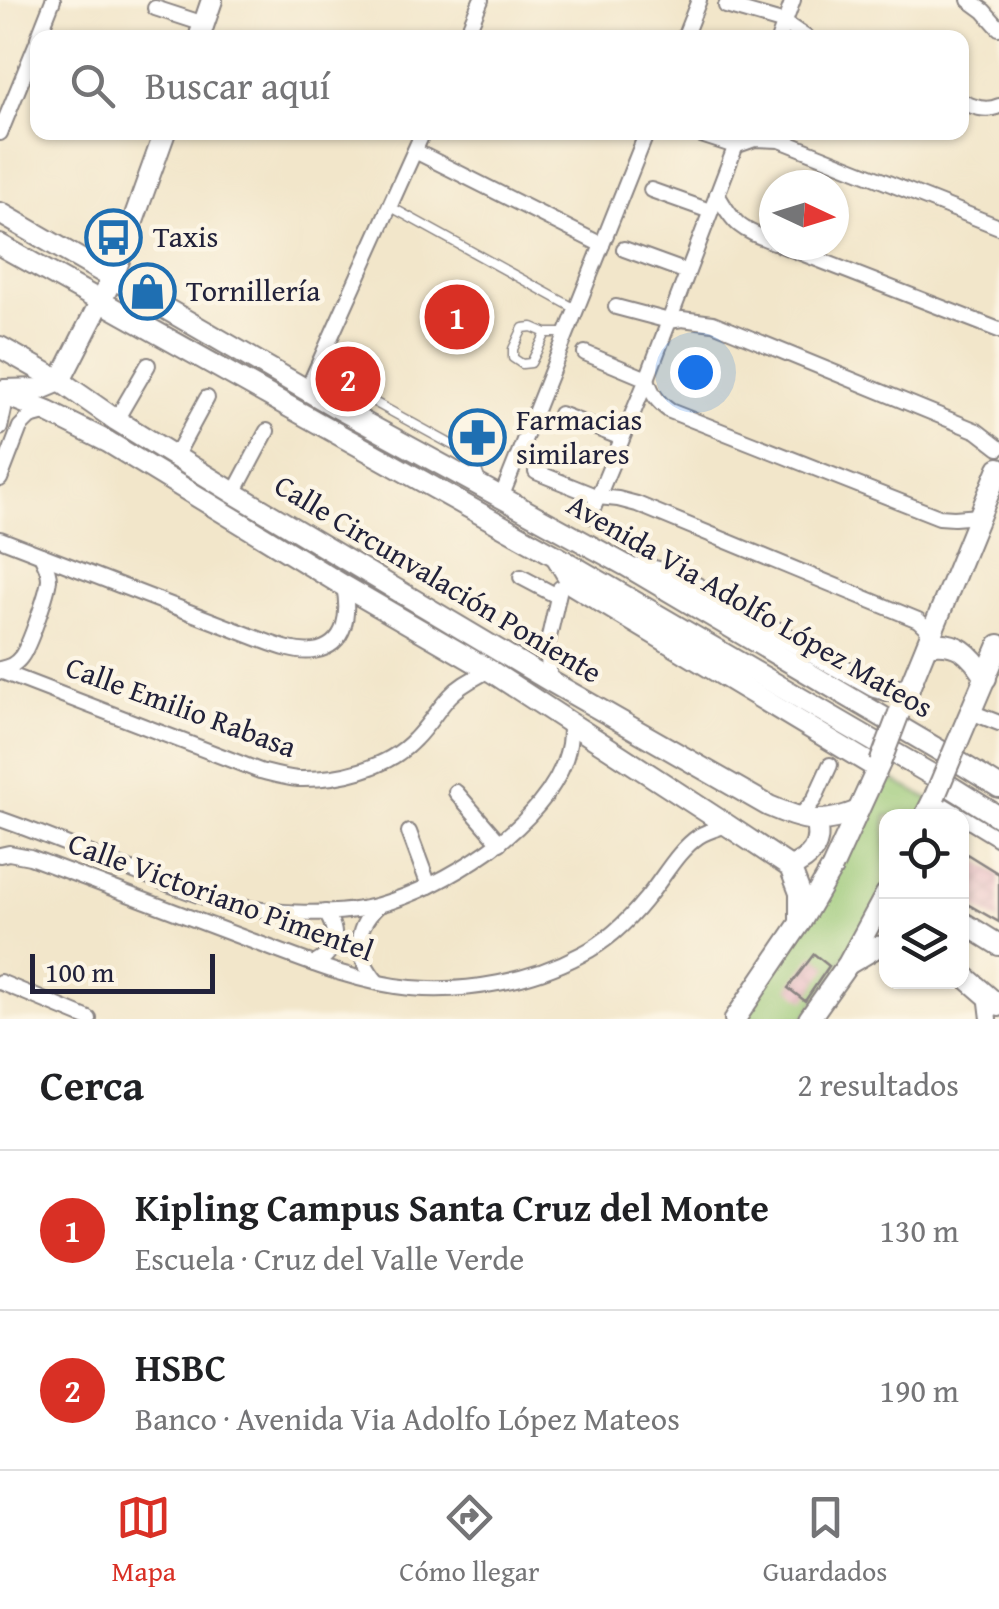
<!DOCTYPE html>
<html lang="es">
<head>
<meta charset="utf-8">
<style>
	:root { --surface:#fff; --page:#f2f2f2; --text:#202124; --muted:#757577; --line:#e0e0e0; --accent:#d93025 }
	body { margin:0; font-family:"Gentium Book Plus",serif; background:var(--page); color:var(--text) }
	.controls { position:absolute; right:30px; bottom:30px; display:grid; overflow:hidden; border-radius:20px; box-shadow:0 2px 8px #0004 }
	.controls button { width:90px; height:90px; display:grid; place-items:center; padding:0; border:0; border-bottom:2px solid var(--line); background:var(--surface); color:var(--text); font:50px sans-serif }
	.compass { position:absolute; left:759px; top:170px; width:90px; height:90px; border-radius:50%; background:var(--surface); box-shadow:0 2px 8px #0004; rotate:94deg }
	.scale { position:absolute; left:30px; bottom:25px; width:185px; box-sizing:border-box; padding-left:10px; border:5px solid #22223b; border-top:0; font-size:28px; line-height:35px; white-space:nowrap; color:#22223b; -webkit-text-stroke:8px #fcf5e5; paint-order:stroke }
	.you { position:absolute; left:695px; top:372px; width:35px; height:35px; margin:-25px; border:8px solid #fff; border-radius:50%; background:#1a73e8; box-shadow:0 0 0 15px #1a73e833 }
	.badge { display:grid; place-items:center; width:65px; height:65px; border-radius:50%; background:var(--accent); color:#fff; font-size:32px; font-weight:700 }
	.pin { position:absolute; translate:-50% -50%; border:5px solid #fff; box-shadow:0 2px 10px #0006 }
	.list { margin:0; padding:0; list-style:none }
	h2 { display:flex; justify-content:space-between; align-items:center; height:130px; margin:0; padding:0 40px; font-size:42px }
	h2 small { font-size:32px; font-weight:400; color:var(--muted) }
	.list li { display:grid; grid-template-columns:65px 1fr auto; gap:30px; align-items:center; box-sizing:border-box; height:160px; padding:0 40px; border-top:2px solid var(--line) }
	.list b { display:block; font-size:38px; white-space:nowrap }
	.list p { margin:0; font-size:32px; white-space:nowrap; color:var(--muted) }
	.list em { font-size:32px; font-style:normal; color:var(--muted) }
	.icon { flex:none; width:55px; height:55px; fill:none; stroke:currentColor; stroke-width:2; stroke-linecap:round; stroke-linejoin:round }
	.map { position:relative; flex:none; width:999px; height:1019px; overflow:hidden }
	.search { position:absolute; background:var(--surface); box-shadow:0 2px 8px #0004; left:30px; right:30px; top:30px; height:110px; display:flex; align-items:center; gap:25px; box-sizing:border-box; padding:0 35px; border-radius:20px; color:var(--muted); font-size:38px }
	.sheet { height:450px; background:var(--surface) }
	nav { display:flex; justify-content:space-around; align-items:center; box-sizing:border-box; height:140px; border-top:2px solid var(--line); background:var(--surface); font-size:28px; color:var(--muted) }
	nav a { display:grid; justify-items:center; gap:5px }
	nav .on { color:var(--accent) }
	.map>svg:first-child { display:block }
</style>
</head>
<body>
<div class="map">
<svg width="999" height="1019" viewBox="0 0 999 1019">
	<defs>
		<pattern id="building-cross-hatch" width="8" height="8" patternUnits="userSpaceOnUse" patternTransform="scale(2.5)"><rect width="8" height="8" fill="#e5adbd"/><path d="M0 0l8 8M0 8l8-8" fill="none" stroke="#c495a3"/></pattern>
	</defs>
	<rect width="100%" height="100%" fill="#fcf5e5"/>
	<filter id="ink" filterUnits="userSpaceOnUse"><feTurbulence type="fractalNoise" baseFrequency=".01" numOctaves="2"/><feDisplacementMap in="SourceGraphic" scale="20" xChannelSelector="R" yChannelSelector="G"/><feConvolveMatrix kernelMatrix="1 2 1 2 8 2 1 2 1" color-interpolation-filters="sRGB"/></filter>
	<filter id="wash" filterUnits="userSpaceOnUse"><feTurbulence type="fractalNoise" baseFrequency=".0048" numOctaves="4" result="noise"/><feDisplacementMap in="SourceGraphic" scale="40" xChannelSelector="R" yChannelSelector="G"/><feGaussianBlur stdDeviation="2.25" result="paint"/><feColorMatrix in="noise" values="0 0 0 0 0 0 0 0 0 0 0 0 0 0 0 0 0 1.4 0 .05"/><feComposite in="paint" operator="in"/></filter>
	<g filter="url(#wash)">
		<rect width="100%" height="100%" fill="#f2e6ca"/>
		<path fill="#99c776" stroke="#5e7458" stroke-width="2.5" d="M878,772L932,801L924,816H886V894L804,1019H742Z"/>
		<g id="blocks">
			<g fill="url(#building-cross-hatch)">
				<path d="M962,851L999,874V922L962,901Z"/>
				<path d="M814,954L829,966L805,1001L788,988Z"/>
			</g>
		</g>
	</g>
	<g filter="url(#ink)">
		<use href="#blocks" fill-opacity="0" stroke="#8a8482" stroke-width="2.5"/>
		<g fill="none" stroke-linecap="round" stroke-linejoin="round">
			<defs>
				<g id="lane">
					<path d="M391,207L576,309"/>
					<path d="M546,333L531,363L522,364L513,358V349L523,328L532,327L546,333H567"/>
					<path d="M339,404L356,395L365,397L465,452L473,459L481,481"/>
				</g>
				<g id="street">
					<path d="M969,0L984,11L999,28"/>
					<path d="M726,6L785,23L807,38"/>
					<path d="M155,8L204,24"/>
					<path d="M38,38L53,0"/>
					<path d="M465,38L481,0"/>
					<path d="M684,38L699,0"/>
					<path d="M779,38L793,0"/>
					<path d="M962,102C974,107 986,112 999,106"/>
					<path d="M692,132L735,146L755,139L780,140L999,227"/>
					<path d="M0,133L38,40"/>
					<path d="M415,151L602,245"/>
					<path d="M651,190L710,211"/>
					<path d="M717,194C735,226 740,229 774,242"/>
					<path d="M781,245L999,330"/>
					<path d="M624,249L687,272"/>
					<path d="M616,307L669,321L682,319L713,323L977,431L999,448"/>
					<path d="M585,353L647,379C652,394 657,402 670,411L939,517L954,518L980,516"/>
					<path d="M307,390L423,132"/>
					<path d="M560,414L622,438"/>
					<path d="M116,420L148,365"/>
					<path d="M0,428L4,409L2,394"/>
					<path d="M175,457L207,398"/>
					<path d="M536,472L598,497L618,499L637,504L918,620L932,633"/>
					<path d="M0,479L20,427L30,417L48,412"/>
					<path d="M234,493L267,431"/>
					<path d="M501,498L647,132"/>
					<path d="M590,516L647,379L741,132"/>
					<path d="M0,539L259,639C275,645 297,654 314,651C348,645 349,612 344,586"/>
					<path d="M521,577L557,596"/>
					<path d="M0,669C9,667 15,665 21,657C29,647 48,592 49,579C49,570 45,564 41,555"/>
					<path d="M0,671L260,771C272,774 286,778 298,779C338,780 387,769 415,739C428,726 437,710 450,696C461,684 475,678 489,670"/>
					<path d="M550,681L547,646L560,588"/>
					<path d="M971,712L999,723"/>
					<path d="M456,792L500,843"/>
					<path d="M933,799L999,839"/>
					<path d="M0,819C55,838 108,862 163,882C185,890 206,899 228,904C269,914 338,917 379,905C418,894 455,874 488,851C522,827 562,787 569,744C570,737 570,729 570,721"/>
					<path d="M798,819L814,800L830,765"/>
					<path d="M409,832L429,886"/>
					<path d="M0,855L9,853L30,857C101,884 173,911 244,938C296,957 355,983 411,988C467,993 532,981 582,954C606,942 628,921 645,900C663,879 676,852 699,836C707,831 718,828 727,825"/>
					<path d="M377,907C351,933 356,956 377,982"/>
					<path d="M314,964C337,952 340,933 325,912"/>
					<path d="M0,982L89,1019"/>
					<path d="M986,994L989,1019"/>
				</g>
				<g id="secondary">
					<path d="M199,38L212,0"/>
					<path d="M0,213L336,407L625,565L944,753L999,787"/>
					<path d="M0,245L556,556L932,775L999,817"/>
					<path d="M0,347L60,381L116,420L234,493L550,681L769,806C805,821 821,826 858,811"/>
					<path d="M4,390L41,389L60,381L113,277L165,132"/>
					<path d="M0,393L48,412L108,442L344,586L489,670L727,825L790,867L800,893V923"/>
					<path d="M557,558L573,585L877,768"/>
					<path d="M641,568L675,576L875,687L891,691L909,689"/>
					<path d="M927,645C957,639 971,654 986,678"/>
					<path d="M905,698L999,468"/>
					<path d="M956,746L999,645"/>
					<path d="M925,816L935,796"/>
					<path d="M790,867C811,859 823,844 815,822"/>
					<path d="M962,922L999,945"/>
					<path d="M850,963L877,947L886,946"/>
					<path d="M962,974L999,1006"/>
					<path d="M735,1019L800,923L832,868L880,763"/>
					<path d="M809,1019L848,964L886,894"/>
				</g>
			</defs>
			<use href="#lane" stroke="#8a8482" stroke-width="11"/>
			<use href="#street" stroke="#8a8482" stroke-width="18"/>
			<use href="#secondary" stroke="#8a8482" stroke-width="24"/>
			<use href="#lane" stroke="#fff" stroke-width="8"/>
			<use href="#street" stroke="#fff" stroke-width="14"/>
			<use href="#secondary" stroke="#fff" stroke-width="20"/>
			<defs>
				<g id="secondary-bridge">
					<path d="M880,763L899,713"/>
					<path d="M935,796L956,746"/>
				</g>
			</defs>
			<use href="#secondary-bridge" stroke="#8a8482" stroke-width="24" stroke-linecap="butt"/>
			<use href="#secondary-bridge" stroke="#fff" stroke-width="20"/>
		</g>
	</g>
	<defs>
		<symbol id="bus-ring" viewBox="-11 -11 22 22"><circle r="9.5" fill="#fcf5e5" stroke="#1f6fb2" stroke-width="1.5"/><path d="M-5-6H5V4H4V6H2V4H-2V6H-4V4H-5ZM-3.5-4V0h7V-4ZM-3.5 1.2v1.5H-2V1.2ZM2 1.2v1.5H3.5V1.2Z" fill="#1f6fb2"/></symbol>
		<symbol id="shop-ring" viewBox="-11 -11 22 22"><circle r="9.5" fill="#fcf5e5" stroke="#1f6fb2" stroke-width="1.5"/><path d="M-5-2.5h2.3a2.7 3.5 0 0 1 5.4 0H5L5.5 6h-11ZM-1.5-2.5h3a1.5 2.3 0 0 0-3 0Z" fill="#1f6fb2"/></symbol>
		<symbol id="pharmacy-ring" viewBox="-11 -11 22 22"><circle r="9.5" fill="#fcf5e5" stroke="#1f6fb2" stroke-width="1.5"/><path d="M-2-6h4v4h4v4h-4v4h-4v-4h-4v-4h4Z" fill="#1f6fb2"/></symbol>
	</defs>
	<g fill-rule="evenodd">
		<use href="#bus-ring" x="82" y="206" width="63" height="63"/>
		<use href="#shop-ring" x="116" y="260" width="63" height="63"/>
		<use href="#pharmacy-ring" x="446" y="406" width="63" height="63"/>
	</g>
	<g text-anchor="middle" stroke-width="9" stroke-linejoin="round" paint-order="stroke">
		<g font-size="30" fill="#22223b" stroke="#fcf5e5" text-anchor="start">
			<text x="153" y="247">Taxis</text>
			<text x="186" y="301">Tornillería</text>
			<text x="516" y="430">Farmacias<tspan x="516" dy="34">similares</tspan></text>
		</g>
		<g font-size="30" fill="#22223b" stroke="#fcf5e5">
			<text transform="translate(438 579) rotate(31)" y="10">Calle Circunvalación Poniente</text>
			<text transform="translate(750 606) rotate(30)" y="10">Avenida Via Adolfo López Mateos</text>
			<text transform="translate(181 707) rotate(20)" y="10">Calle Emilio Rabasa</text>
			<text transform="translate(221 897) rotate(20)" y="10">Calle Victoriano Pimentel</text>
		</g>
	</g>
</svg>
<div class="controls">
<button><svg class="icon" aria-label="locate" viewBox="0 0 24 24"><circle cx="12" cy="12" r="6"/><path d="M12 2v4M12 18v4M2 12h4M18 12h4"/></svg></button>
<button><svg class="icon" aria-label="layers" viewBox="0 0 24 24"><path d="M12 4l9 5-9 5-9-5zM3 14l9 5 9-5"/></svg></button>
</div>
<svg class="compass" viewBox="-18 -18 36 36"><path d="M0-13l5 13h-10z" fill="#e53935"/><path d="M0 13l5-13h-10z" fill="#757577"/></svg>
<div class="scale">100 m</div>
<div class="you"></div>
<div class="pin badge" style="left:457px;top:317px">1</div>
<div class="pin badge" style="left:348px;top:379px">2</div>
<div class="search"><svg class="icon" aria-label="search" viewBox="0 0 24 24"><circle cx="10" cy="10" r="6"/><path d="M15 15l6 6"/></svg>Buscar aquí</div>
</div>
<section class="sheet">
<h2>Cerca<small>2 resultados</small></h2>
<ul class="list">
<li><span class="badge">1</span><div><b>Kipling Campus Santa Cruz del Monte</b><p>Escuela · Cruz del Valle Verde</p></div><em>130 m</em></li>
<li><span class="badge">2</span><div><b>HSBC</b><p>Banco · Avenida Via Adolfo López Mateos</p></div><em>190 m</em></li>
</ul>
</section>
<nav>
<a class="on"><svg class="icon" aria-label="map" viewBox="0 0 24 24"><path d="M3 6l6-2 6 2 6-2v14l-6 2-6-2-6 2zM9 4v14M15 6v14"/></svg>Mapa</a>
<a><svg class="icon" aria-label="directions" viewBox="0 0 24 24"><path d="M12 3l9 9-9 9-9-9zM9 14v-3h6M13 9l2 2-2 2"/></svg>Cómo llegar</a>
<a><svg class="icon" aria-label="saved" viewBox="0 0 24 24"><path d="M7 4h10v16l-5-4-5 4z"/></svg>Guardados</a>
</nav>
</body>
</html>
